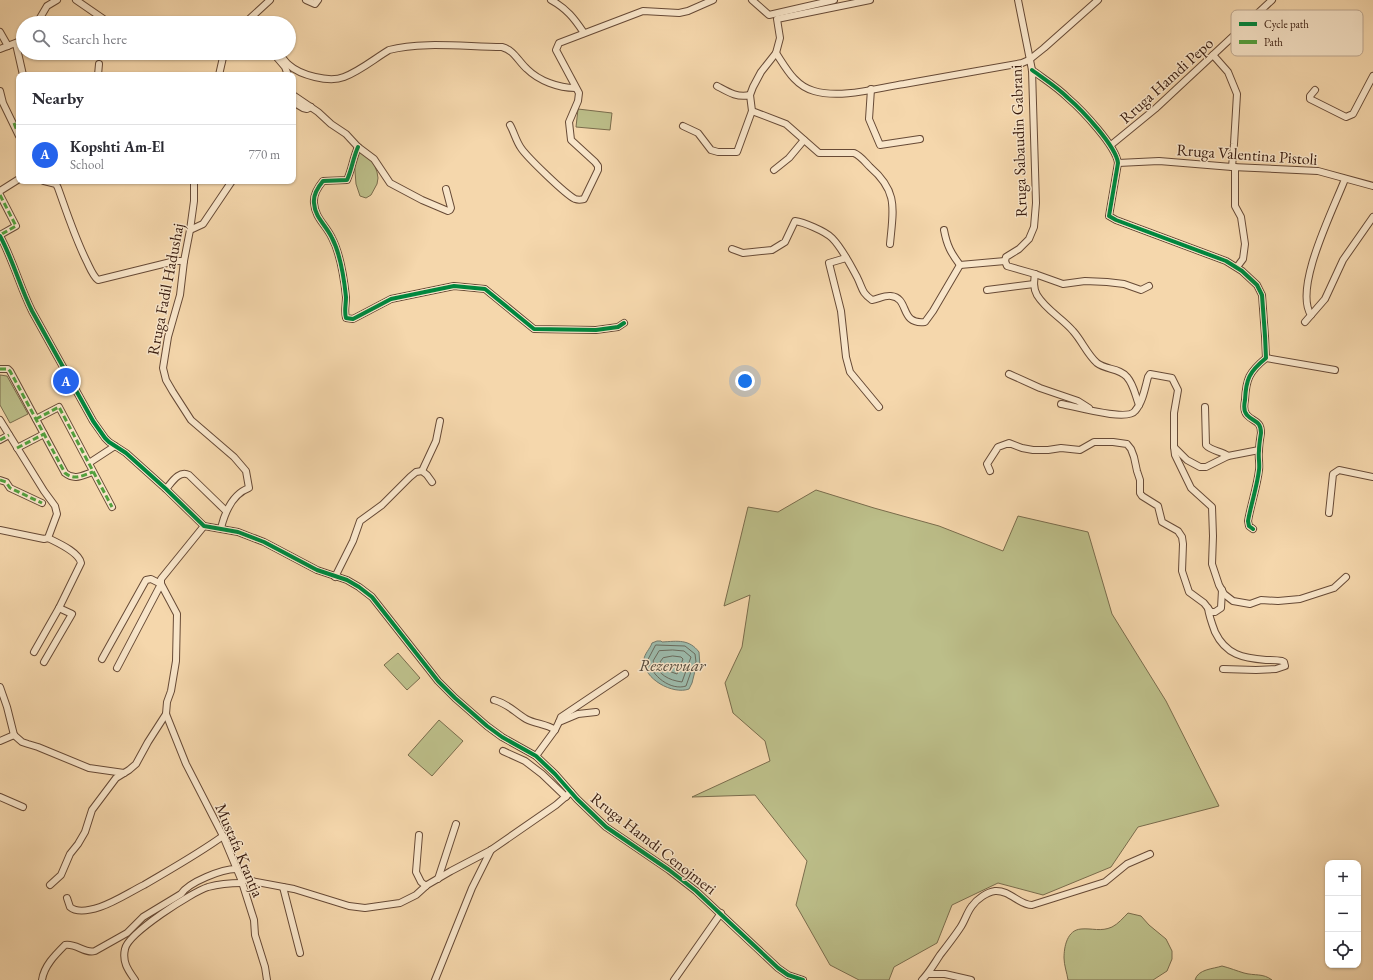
<!DOCTYPE html>
<html lang="en">
<head>
<meta charset="utf-8">
<style>
	:root { --surface:#fff; --page:#f7f7f7; --text:#2b2b33; --muted:#7c7c81; --line:#e1e1e2; --accent:#2563eb }
	body { margin:0; font-family:"EB Garamond",serif; background:var(--page); color:var(--text) }
	.controls { position:absolute; right:12px; bottom:12px; display:grid; overflow:hidden; border-radius:8px; box-shadow:0 1px 3px #0004 }
	.controls button { width:36px; height:36px; display:grid; place-items:center; padding:0; border:0; border-bottom:1px solid var(--line); background:var(--surface); color:var(--text); font:20px sans-serif }
	.you { position:absolute; left:745px; top:381px; width:14px; height:14px; margin:-10px; border:3px solid #fff; border-radius:50%; background:#1a73e8; box-shadow:0 0 0 6px #1a73e833 }
	.badge { display:grid; place-items:center; width:26px; height:26px; border-radius:50%; background:var(--accent); color:#fff; font-size:13px; font-weight:700 }
	.pin { position:absolute; translate:-50% -50%; border:2px solid #fff; box-shadow:0 1px 4px #0006 }
	.list { margin:0; padding:0; list-style:none }
	h2 { display:flex; justify-content:space-between; align-items:center; height:52px; margin:0; padding:0 16px; font-size:17px }
	h2 small { font-size:13px; font-weight:400; color:var(--muted) }
	.list li { display:grid; grid-template-columns:26px 1fr auto; gap:12px; align-items:center; box-sizing:border-box; height:60px; padding:0 16px; border-top:1px solid var(--line) }
	.list b { display:block; font-size:15px; white-space:nowrap }
	.list p { margin:0; font-size:13px; white-space:nowrap; color:var(--muted) }
	.list em { font-size:13px; font-style:normal; color:var(--muted) }
	.icon { flex:none; width:22px; height:22px; fill:none; stroke:currentColor; stroke-width:2; stroke-linecap:round; stroke-linejoin:round }
	.map { position:relative; flex:none; width:1373px; height:980px; overflow:hidden }
	.search { position:absolute; background:var(--surface); box-shadow:0 1px 3px #0004; left:16px; top:16px; width:280px; height:44px; display:flex; align-items:center; gap:10px; box-sizing:border-box; padding:0 14px; border-radius:22px; color:var(--muted); font-size:15px }
	.panel { position:absolute; background:var(--surface); box-shadow:0 1px 3px #0004; left:16px; top:72px; width:280px; height:112px; border-radius:8px }
	.map>svg:first-child { display:block }
</style>
</head>
<body>
<div class="map">
<svg width="1373" height="980" viewBox="0 0 1373 980">
	<rect width="100%" height="100%" fill="#f5d7ac"/>
	<filter id="stains"><feTurbulence type="fractalNoise" baseFrequency=".005" numOctaves="4"/><feColorMatrix values="0 0 0 0 .2 0 0 0 0 .09 0 0 0 0 .02 0 0 0 .5 -.17"/></filter>
	<radialGradient id="worn" r=".72"><stop offset=".6" stop-color="#630" stop-opacity="0"/><stop offset="1" stop-color="#630" stop-opacity=".3"/></radialGradient>
	<g fill="#bcbe89" stroke="#7a6c4c">
		<path d="M578,109L612,113L610,130L576,127Z"/>
		<path d="M359,150L373,161L377,172L378,178L377,184L371,195L366,198L360,196L356,184L354,159Z"/>
		<path d="M0,375L7,376L28,414L10,423L0,405Z"/>
		<path d="M816,490L874,508L939,526L1003,551L1018,516L1088,532L1112,614L1166,701L1219,806L1138,827L1111,867L1043,895L998,883L952,905L937,943L894,967L889,980H859L830,965L796,905L807,861L755,795L692,797L770,761L765,741L733,713L725,683L742,647L750,595L724,606L748,507L778,512Z"/>
		<path d="M398,653L420,678L407,690L384,665Z"/>
		<path d="M439,720L463,741L432,776L408,755Z"/>
		<path d="M1128,913L1141,916L1149,925L1166,939L1172,951V959L1167,971L1153,980H1068C1067,973 1064,965 1064,958C1064,947 1067,930 1081,929C1092,928 1101,932 1112,927C1118,924 1123,918 1128,913Z"/>
		<path d="M1222,966C1230,968 1237,971 1244,973C1255,976 1263,973 1272,980H1195C1198,969 1213,969 1222,966Z"/>
	</g>
	<path fill="#9cbaab" stroke="#747a6c" d="M657,641H661L662,642C678,641 689,639 699,652L700,666L696,667L692,683L689,689C673,695 643,679 644,660C644,654 650,649 652,643Z"/>
	<g fill="none" stroke-linecap="round" stroke-linejoin="round">
		<g stroke="#6a6a5c" stroke-width="1">
			<path d="M656,645L685,646L695,654L696,662L693,666L686,686C671,691 651,676 648,660Z"/>
			<path d="M673,650L684,651L691,657L682,682C668,680 659,675 653,661L659,651Z"/>
			<path d="M673,656L681,657L683,659L677,674L666,670L660,662L663,658Z"/>
		</g>
		<defs>
			<g id="minor">
				<path d="M76,0L105,20L118,22"/>
				<path d="M306,0L315,4L318,0"/>
				<path d="M551,0C567,9 574,18 584,33"/>
				<path d="M752,0L769,15L834,0"/>
				<path d="M37,23L47,6L57,0"/>
				<path d="M245,23L270,0"/>
				<path d="M0,32L8,46"/>
				<path d="M16,44L23,75"/>
				<path d="M0,49L23,40"/>
				<path d="M273,53L285,67L288,75"/>
				<path d="M279,53C282,57 285,62 289,65C300,75 329,83 344,77C360,71 374,59 389,50C422,41 467,47 502,47C514,50 518,61 527,69C539,81 559,88 575,88"/>
				<path d="M776,53C786,68 795,86 814,91C841,99 877,88 904,84C943,77 983,70 1022,63L1029,60L1044,48L1098,0"/>
				<path d="M1213,55L1228,72L1237,94L1234,144L1232,167"/>
				<path d="M1032,70C1044,79 1057,87 1068,98C1082,110 1116,146 1118,163L1109,216L1116,220L1226,261L1242,271L1257,285L1262,295L1265,336L1266,358C1249,372 1246,379 1245,400C1244,405 1243,411 1247,415C1253,422 1261,420 1261,433C1260,439 1259,445 1259,451C1258,457 1260,464 1259,470C1257,487 1251,504 1248,521L1249,526L1253,529"/>
				<path d="M98,75L99,64"/>
				<path d="M219,75L224,53"/>
				<path d="M717,86C728,92 737,98 750,95"/>
				<path d="M871,89L869,119L880,145L920,139"/>
				<path d="M1315,90L1310,96V99L1346,117L1353,114L1373,76"/>
				<path d="M0,91L3,103L19,136"/>
				<path d="M293,95L318,112L331,124L346,134L358,147L374,159L390,183L422,200L448,211L450,210L451,208L446,189"/>
				<path d="M293,102L303,108L307,109L311,107"/>
				<path d="M752,111L786,124L819,153H854C861,156 865,162 870,167C899,192 893,210 890,244"/>
				<path d="M510,125C514,132 516,141 521,148C527,157 565,194 575,199C578,200 580,200 584,199L598,170V166L595,162L571,140L569,122L578,101L579,93L556,50L559,43L643,11L679,13L688,11L713,0"/>
				<path d="M683,126L698,133L711,150L718,152H737L752,111L750,95L753,87L761,72L776,53L780,38L777,19L870,0"/>
				<path d="M1111,145L1155,109L1272,0"/>
				<path d="M358,147C353,158 352,169 347,180L323,181C318,187 313,194 314,203C315,218 326,225 332,238C341,255 344,278 346,297C346,305 344,311 346,318L353,319L391,299L454,286L485,289L534,329L596,330L618,327L624,323"/>
				<path d="M1118,163L1159,161L1232,167L1318,171L1373,186"/>
				<path d="M1235,167V206L1241,217L1245,244L1243,259L1237,267"/>
				<path d="M774,170L789,158L804,140"/>
				<path d="M44,181L56,184L58,188C67,213 75,238 87,262C90,268 93,276 98,280L175,261H184"/>
				<path d="M194,181V201L190,230L184,261L180,295L168,337L163,368L166,380L173,392L191,420L234,457L246,471L249,488C232,494 225,512 221,528"/>
				<path d="M0,191L19,179"/>
				<path d="M0,195L16,226L0,235"/>
				<path d="M190,230L203,224L232,181"/>
				<path d="M944,230C947,246 951,253 960,265"/>
				<path d="M0,236C13,260 20,287 32,311L93,421L105,438L109,442L126,453L166,489L204,526L238,532L264,542L317,570L347,580L359,587L372,597L438,681L455,698L487,726L502,737L536,756L555,774L577,799L606,827L669,870L696,891L778,968L788,975L803,980"/>
				<path d="M732,249L743,253L772,250L785,242L795,221C803,222 825,231 832,238C842,248 850,264 857,277C863,289 861,292 872,300C878,299 885,295 891,296C910,298 899,325 925,322L933,311L960,265"/>
				<path d="M846,258L829,263L841,311L846,357L850,372L879,407"/>
				<path d="M1005,261L1006,257L1019,249L1029,239L1034,227L1036,203L1032,70L1018,0"/>
				<path d="M1005,261L1007,266L1035,274L1063,284L1085,281L1107,282L1124,284L1141,290L1149,286"/>
				<path d="M960,265L1005,261"/>
				<path d="M1035,274C1034,281 1033,288 1037,295C1046,310 1062,318 1073,331C1082,341 1087,354 1097,363C1106,370 1120,368 1127,377C1134,385 1135,395 1139,405"/>
				<path d="M987,290L1034,284"/>
				<path d="M1311,315C1293,288 1334,208 1345,179"/>
				<path d="M1305,322L1325,299L1343,260L1373,217"/>
				<path d="M1266,358L1335,370"/>
				<path d="M0,369H8L10,371L65,473C75,481 83,475 93,472"/>
				<path d="M1009,374L1040,388L1078,401L1089,408"/>
				<path d="M1061,404C1074,406 1127,422 1135,411C1143,402 1145,388 1148,377L1150,374L1172,378L1178,390L1174,413V447L1187,460L1200,467H1206L1228,456L1259,450"/>
				<path d="M1205,407L1206,445C1211,451 1221,451 1228,456"/>
				<path d="M36,419L59,407L112,507"/>
				<path d="M0,420L44,491L55,506L57,514L48,538L44,539L0,530"/>
				<path d="M0,440L9,435"/>
				<path d="M1174,447L1175,455L1191,488L1212,507L1213,536L1212,564L1219,585L1224,594L1233,601L1250,604L1261,600L1278,601L1300,599L1334,588L1346,577"/>
				<path d="M17,448L44,434"/>
				<path d="M89,463L115,446"/>
				<path d="M422,471L436,441L440,421"/>
				<path d="M422,471L427,475L432,482"/>
				<path d="M990,471L987,464L998,447L1009,443L1022,448L1033,450H1048L1061,448L1080,450L1094,442H1113L1127,444L1131,449L1134,457L1137,471L1140,480V493L1142,496L1158,506L1162,522L1178,531L1182,537L1183,544L1182,571L1189,592L1204,603L1211,612H1215L1221,608L1222,590"/>
				<path d="M0,480L6,482L10,488L42,503"/>
				<path d="M166,489C172,482 179,470 189,475L226,511"/>
				<path d="M1329,513L1333,474L1339,470L1373,477"/>
				<path d="M204,526L161,579V584L177,614L176,661L171,691L167,702L166,714L186,764L223,836L241,879L254,920L255,935L265,967L267,980"/>
				<path d="M335,577L353,541L360,521L382,505L410,477L416,472L422,471"/>
				<path d="M1208,608C1209,616 1212,624 1215,632C1226,655 1243,658 1266,660C1272,660 1277,660 1282,661L1284,662L1285,666L1276,669L1256,670L1223,669"/>
				<path d="M34,652L59,608L81,563C79,552 58,543 48,538"/>
				<path d="M102,659L146,580L151,579L161,584L117,668"/>
				<path d="M44,662L72,614L59,608"/>
				<path d="M0,687L7,707L14,735"/>
				<path d="M494,700C509,704 514,712 526,719C535,724 547,724 555,730"/>
				<path d="M559,722L561,717L625,674"/>
				<path d="M14,735L22,742L28,744L38,747L89,768L124,773"/>
				<path d="M0,741L14,735"/>
				<path d="M503,751L525,761L542,774L566,797"/>
				<path d="M536,756L555,730L559,722L578,714L596,712"/>
				<path d="M0,797L23,807"/>
				<path d="M419,835L416,872L421,882L426,886"/>
				<path d="M241,879L294,889L349,906L365,908L400,903L416,895L427,885L451,871L491,850L556,805L571,792"/>
				<path d="M438,879L456,824"/>
				<path d="M50,885L61,875L70,854L78,844L85,832L92,810L116,778L129,770L136,764L148,742L166,714"/>
				<path d="M283,887L300,953"/>
				<path d="M67,898L70,907C77,913 91,910 100,907C115,902 130,892 144,885C171,869 198,854 223,836"/>
				<path d="M928,974H945L971,980"/>
				<path d="M42,980C44,966 55,955 65,945C76,943 85,954 95,951L127,933L143,917L181,894C189,882 222,869 236,869"/>
				<path d="M135,980C128,970 122,962 125,949C128,933 192,892 208,887C219,884 231,883 242,883"/>
				<path d="M435,980L472,888L491,850"/>
				<path d="M674,980L721,913"/>
				<path d="M922,980C929,973 934,964 940,955C947,946 954,937 960,928C965,921 967,912 972,906C977,899 987,892 995,891C1010,890 1019,905 1032,905L1105,882L1127,864L1150,854"/>
			</g>
		</defs>
		<use href="#minor" stroke="#674a36" stroke-width="8"/>
		<use href="#minor" stroke="#f8e5c9" stroke-width="6"/>
		<g stroke="#53a13e" stroke-width="3" stroke-dasharray="6 3" stroke-linecap="butt">
			<path d="M14,123L19,136"/>
			<path d="M0,195L16,226L0,235"/>
			<path d="M0,369H8L10,371L65,473C75,481 83,475 93,472"/>
			<path d="M36,419L59,407L112,507"/>
			<path d="M0,440L9,435"/>
			<path d="M17,448L44,434"/>
			<path d="M0,480L6,482L10,488L42,503"/>
		</g>
		<defs>
			<g id="cycleway">
				<path d="M1032,70C1044,79 1057,87 1068,98C1082,110 1116,146 1118,163L1109,216L1116,220L1226,261L1242,271L1257,285L1262,295L1265,336L1266,358C1249,372 1246,379 1245,400C1244,405 1243,411 1247,415C1253,422 1261,420 1261,433C1260,439 1259,445 1259,451C1258,457 1260,464 1259,470C1257,487 1251,504 1248,521L1249,526L1253,529"/>
				<path d="M358,147C353,158 352,169 347,180L323,181C318,187 313,194 314,203C315,218 326,225 332,238C341,255 344,278 346,297C346,305 344,311 346,318L353,319L391,299L454,286L485,289L534,329L596,330L618,327L624,323"/>
				<path d="M0,236C13,260 20,287 32,311L93,421L105,438L109,442L126,453L166,489L204,526L238,532L264,542L317,570L347,580L359,587L372,597L438,681L455,698L487,726L502,737L536,756L555,774L577,799L606,827L669,870L696,891L778,968L788,975L803,980"/>
			</g>
		</defs>
		<use href="#cycleway" stroke="#f8e5c9" stroke-width="6"/>
		<use href="#cycleway" stroke="#00873e" stroke-width="4"/>
	</g>
	<g text-anchor="middle" stroke-width="3" stroke-linejoin="round" paint-order="stroke">
		<g font-size="16" fill="#381b0e" stroke="#f8e5c9">
			<text transform="translate(1166 80) rotate(-42)" y="6">Rruga Hamdi Pepo</text>
			<text transform="translate(1018 141) rotate(-92)" y="6">Rruga Sabaudin Gabrani</text>
			<text transform="translate(1247 154) rotate(4)" y="6">Rruga Valentina Pistoli</text>
			<text transform="translate(165 289) rotate(-79)" y="6">Rruga Fadil Hadushaj</text>
			<text transform="translate(654 843) rotate(38)" y="6">Rruga Hamdi Cenojmeri</text>
			<text transform="translate(240 850) rotate(67)" y="6">Mustafa Krantja</text>
		</g>
		<g font-size="17" font-style="italic" fill="#564b3d" stroke="#f8e5c9">
			<text x="672" y="671">Rezervuar</text>
		</g>
	</g>
	<rect x="1231" y="10" width="132" height="46" rx="6" fill="#f8e5c9" stroke="#bea891" stroke-width="1"/>
	<rect x="1239" y="22" width="18" height="4" fill="#00873e"/>
	<rect x="1239" y="40" width="18" height="4" fill="#53a13e"/>
	<g font-size="11" fill="#381b0e">
		<text x="1264" y="28">Cycle path</text>
		<text x="1264" y="46">Path</text>
	</g>
	<rect width="100%" height="100%" filter="url(#stains)"/>
	<rect width="100%" height="100%" fill="url(#worn)"/>
</svg>
<div class="controls">
<button>+</button>
<button>−</button>
<button><svg class="icon" aria-label="locate" viewBox="0 0 24 24"><circle cx="12" cy="12" r="6"/><path d="M12 2v4M12 18v4M2 12h4M18 12h4"/></svg></button>
</div>
<div class="you"></div>
<div class="pin badge" style="left:66px;top:381px">A</div>
<div class="search"><svg class="icon" aria-label="search" viewBox="0 0 24 24"><circle cx="10" cy="10" r="6"/><path d="M15 15l6 6"/></svg>Search here</div>
<section class="panel">
<h2>Nearby<small></small></h2>
<ul class="list">
<li><span class="badge">A</span><div><b>Kopshti Am-El</b><p>School</p></div><em>770 m</em></li>
</ul>
</section>
</div>
</body>
</html>
